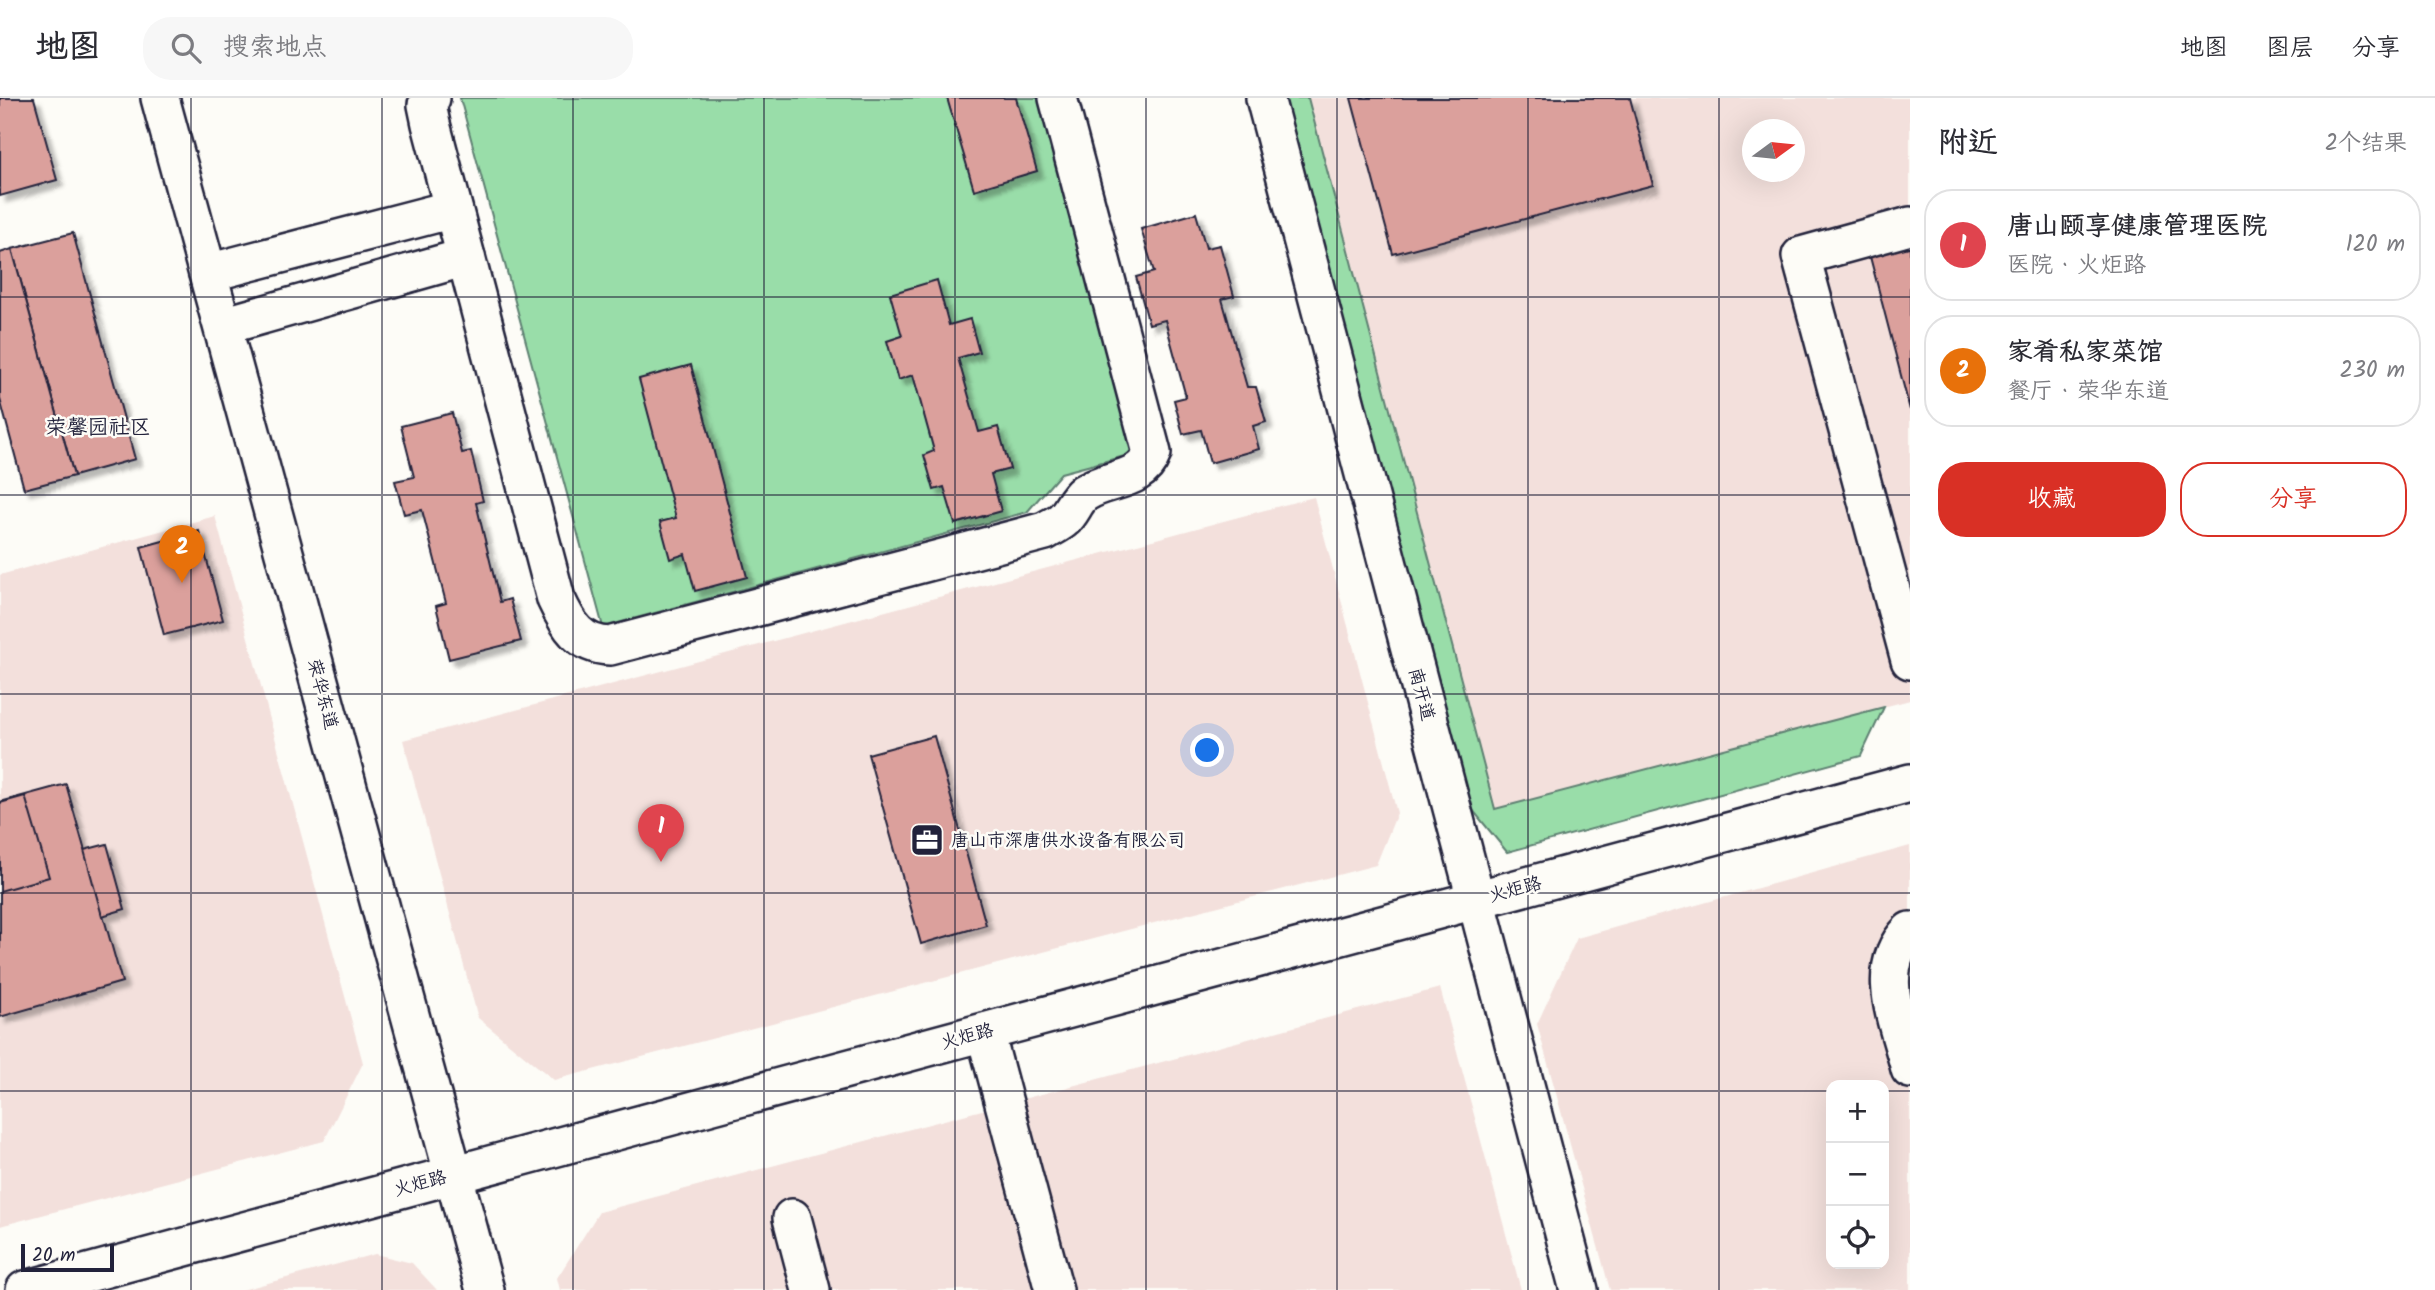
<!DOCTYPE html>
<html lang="zh">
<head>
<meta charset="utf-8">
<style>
	:root { --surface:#fff; --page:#f7f7f7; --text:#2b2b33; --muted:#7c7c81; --line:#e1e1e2; --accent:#d93025 }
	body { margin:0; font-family:Kalam,"LXGW WenKai TC",sans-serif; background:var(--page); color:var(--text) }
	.controls { position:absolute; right:21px; bottom:21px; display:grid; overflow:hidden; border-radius:14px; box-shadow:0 7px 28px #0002 }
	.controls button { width:63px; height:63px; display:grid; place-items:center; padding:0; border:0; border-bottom:2px solid var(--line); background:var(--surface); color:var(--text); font:35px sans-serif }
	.compass { position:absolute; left:1742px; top:21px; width:63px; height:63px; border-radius:50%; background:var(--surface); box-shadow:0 7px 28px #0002; rotate:75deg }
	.scale { position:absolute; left:21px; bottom:18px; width:93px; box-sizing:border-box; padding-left:7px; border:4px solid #22223b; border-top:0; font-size:19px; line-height:24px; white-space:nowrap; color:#22223b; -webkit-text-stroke:5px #fdfcf7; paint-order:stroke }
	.you { position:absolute; left:1208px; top:653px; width:24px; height:24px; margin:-18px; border:5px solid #fff; border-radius:50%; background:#1a73e8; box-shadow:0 0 0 10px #1a73e833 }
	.badge { display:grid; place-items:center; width:46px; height:46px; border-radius:50%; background:var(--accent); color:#fff; font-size:23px; font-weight:700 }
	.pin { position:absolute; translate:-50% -58px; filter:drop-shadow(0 2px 4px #0008) }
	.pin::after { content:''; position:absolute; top:37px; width:24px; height:21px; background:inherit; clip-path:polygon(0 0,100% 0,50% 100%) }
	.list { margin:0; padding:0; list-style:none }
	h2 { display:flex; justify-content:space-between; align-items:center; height:91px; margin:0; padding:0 28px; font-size:30px }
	h2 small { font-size:23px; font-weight:400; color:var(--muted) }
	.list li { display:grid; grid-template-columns:46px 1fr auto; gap:21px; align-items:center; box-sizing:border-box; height:112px; margin:0 14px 14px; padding:0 14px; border:2px solid var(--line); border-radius:28px }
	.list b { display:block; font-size:26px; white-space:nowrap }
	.list p { margin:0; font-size:23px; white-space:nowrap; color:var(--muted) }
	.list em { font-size:23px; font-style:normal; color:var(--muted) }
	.actions { display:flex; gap:14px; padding:21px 28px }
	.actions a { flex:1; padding:16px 0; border:2px solid var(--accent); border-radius:28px; text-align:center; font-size:24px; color:var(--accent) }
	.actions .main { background:var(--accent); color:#fff }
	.icon { flex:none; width:38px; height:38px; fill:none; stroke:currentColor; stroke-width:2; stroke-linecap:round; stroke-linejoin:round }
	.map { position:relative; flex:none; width:1910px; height:1192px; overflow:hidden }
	header { display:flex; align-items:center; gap:42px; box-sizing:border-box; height:98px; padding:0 35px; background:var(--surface); border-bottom:2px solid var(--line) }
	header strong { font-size:33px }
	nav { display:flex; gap:38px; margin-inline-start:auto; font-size:24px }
	.search { width:490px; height:63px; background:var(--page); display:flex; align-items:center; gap:18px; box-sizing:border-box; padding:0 24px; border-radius:28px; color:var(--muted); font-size:26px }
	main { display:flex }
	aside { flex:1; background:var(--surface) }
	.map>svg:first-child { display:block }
</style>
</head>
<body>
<header>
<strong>地图</strong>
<div class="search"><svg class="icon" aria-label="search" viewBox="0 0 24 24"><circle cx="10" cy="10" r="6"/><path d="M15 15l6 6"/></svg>搜索地点</div>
<nav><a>地图</a><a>图层</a><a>分享</a></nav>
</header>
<main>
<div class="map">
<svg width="1910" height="1192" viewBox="0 0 1910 1192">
	<defs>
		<filter id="shadow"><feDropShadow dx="6" dy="6" stdDeviation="2" flood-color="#0004"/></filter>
	</defs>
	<rect width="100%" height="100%" fill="#fdfcf7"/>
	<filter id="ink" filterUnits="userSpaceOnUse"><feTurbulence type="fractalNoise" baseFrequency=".0143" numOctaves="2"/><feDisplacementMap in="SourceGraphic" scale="14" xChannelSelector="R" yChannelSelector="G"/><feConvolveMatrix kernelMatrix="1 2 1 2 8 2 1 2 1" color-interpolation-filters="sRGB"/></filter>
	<g filter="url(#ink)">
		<g fill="#f3e0dc" fill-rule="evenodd">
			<path d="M1308,0H1910V602L1495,711ZM1752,32H1794V74H1752Z"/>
			<path d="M1314,399L1397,715L1376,767L554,982L478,920L403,642Z"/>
			<path d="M215,418L363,965L324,1043L0,1128V477Z"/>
			<path d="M1910,748V1192H1610L1537,926L1577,840ZM1831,987H1884V1166H1831Z"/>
			<path d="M1440,890L1521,1192H560L557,1180L599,1114Z"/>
			<path d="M375,1156L412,1165L437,1192H242Z"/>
		</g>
		<g fill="#99dda9" stroke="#5e8072" stroke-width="2">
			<path d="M460,0H1045L1140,354L1061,375L1027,414L603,529Z"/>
			<path d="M1282,0H1308L1495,711L1884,609L1861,658L1507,754L1467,705Z"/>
		</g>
		<g fill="#dba09c" stroke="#22223b" stroke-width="2" filter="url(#shadow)">
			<path d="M0,0H34L57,82L0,98Z"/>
			<path d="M947,0H1016L1037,73L974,92Z"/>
			<path d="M1351,0H1630L1653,87L1393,156Z"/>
			<path d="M1196,115L1206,150L1220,147L1234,198L1222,201L1247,289H1256L1266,324L1253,328L1259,351L1210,365L1201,332L1183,336L1174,302L1186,299L1165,222L1149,226L1136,179L1154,174L1141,131Z"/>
			<path d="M73,135L135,361L74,378L12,151Z"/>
			<path d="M1910,140V312L1868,151Z"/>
			<path d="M12,151L74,378L24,391L0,301V155Z"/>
			<path d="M937,182L949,227L970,221L979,254L958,260L979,334L998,329L1010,371L991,376L1001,413L955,426L944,389L934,392L924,357L934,353L913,277L898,282L887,243L902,238L890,196Z"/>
			<path d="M691,267L747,479L695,493L685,456L670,461L660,424L676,420L639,281Z"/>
			<path d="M452,315L462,355L471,353L483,403L476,405L500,504L510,501L521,543L449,561L436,508L446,505L422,412L404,416L395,383L414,379L401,328Z"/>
			<path d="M199,433L223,522L164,537L141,449Z"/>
			<path d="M934,638L986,827L921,846L868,656Z"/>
			<path d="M66,686L122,884L0,919V704Z"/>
			<path d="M25,698L49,779L0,793V705Z"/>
			<path d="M107,746L125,811L102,818L84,752Z"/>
		</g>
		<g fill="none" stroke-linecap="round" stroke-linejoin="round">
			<defs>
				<g id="minor">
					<path d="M160,0L485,1192"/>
					<path d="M431,0L427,7L431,26L556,501C568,527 579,547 610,548L1045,433C1051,429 1059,426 1064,421C1072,414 1075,402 1084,395C1108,379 1141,385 1152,355L1058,0"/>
					<path d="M1265,0L1579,1192"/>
					<path d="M1910,128L1801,158L1910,562"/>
					<path d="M208,175L453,111"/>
					<path d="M223,228L466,159"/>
					<path d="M1910,833C1872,871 1899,926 1910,971"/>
					<path d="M985,934L1054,1192"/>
					<path d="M792,1120L811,1192"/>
					<path d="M25,1192L1910,685"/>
				</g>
			</defs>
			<use href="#minor" stroke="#22223b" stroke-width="42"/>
			<use href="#minor" stroke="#fdfcf7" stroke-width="37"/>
		</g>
	</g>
	<path fill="none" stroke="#22223b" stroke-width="2" stroke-opacity="0.55" d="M191,0V1192M382,0V1192M573,0V1192M764,0V1192M955,0V1192M1146,0V1192M1337,0V1192M1528,0V1192M1719,0V1192M0,199H1910M0,397H1910M0,596H1910M0,795H1910M0,993H1831M1884,993H1910"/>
	<defs>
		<symbol id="office-square" viewBox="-11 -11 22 22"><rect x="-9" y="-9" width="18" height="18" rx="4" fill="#22223b" stroke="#fdfcf7"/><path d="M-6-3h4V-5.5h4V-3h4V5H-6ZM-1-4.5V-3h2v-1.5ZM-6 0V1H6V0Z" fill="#fff"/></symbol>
	</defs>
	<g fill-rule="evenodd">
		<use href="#office-square" x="908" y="723" width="38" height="38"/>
	</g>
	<g text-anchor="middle" stroke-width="5" stroke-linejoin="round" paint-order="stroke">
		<g font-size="18" fill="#22223b" stroke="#fdfcf7">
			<text transform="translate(323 596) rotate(75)" y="6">荣华东道</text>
			<text transform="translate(1422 596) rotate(75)" y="6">南开道</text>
			<text transform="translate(1515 791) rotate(-15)" y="6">火炬路</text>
			<text transform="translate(967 938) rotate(-15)" y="6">火炬路</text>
			<text transform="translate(420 1085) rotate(-15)" y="6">火炬路</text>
		</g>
		<g font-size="18" fill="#22223b" stroke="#fdfcf7" text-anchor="start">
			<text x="951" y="748">唐山市深唐供水设备有限公司</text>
		</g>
		<g font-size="21" fill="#22223b" stroke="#fdfcf7">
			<text x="98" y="336">荣馨园社区</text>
		</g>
	</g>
</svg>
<div class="controls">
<button>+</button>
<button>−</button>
<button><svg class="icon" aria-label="locate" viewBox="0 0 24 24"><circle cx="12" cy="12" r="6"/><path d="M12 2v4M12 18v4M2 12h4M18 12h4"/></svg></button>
</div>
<svg class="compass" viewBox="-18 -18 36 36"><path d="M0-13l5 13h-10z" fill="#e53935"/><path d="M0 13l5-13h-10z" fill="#7c7c81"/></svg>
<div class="scale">20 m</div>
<div class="you"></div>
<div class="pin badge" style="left:661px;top:764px;background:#e0444e">1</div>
<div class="pin badge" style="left:182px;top:485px;background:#e8710a">2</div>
</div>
<aside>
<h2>附近<small>2个结果</small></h2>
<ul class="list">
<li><span class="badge" style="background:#e0444e">1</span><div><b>唐山颐享健康管理医院</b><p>医院 · 火炬路</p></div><em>120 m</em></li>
<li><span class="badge" style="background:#e8710a">2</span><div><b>家肴私家菜馆</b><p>餐厅 · 荣华东道</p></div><em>230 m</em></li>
</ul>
<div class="actions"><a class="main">收藏</a><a>分享</a></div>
</aside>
</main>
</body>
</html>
